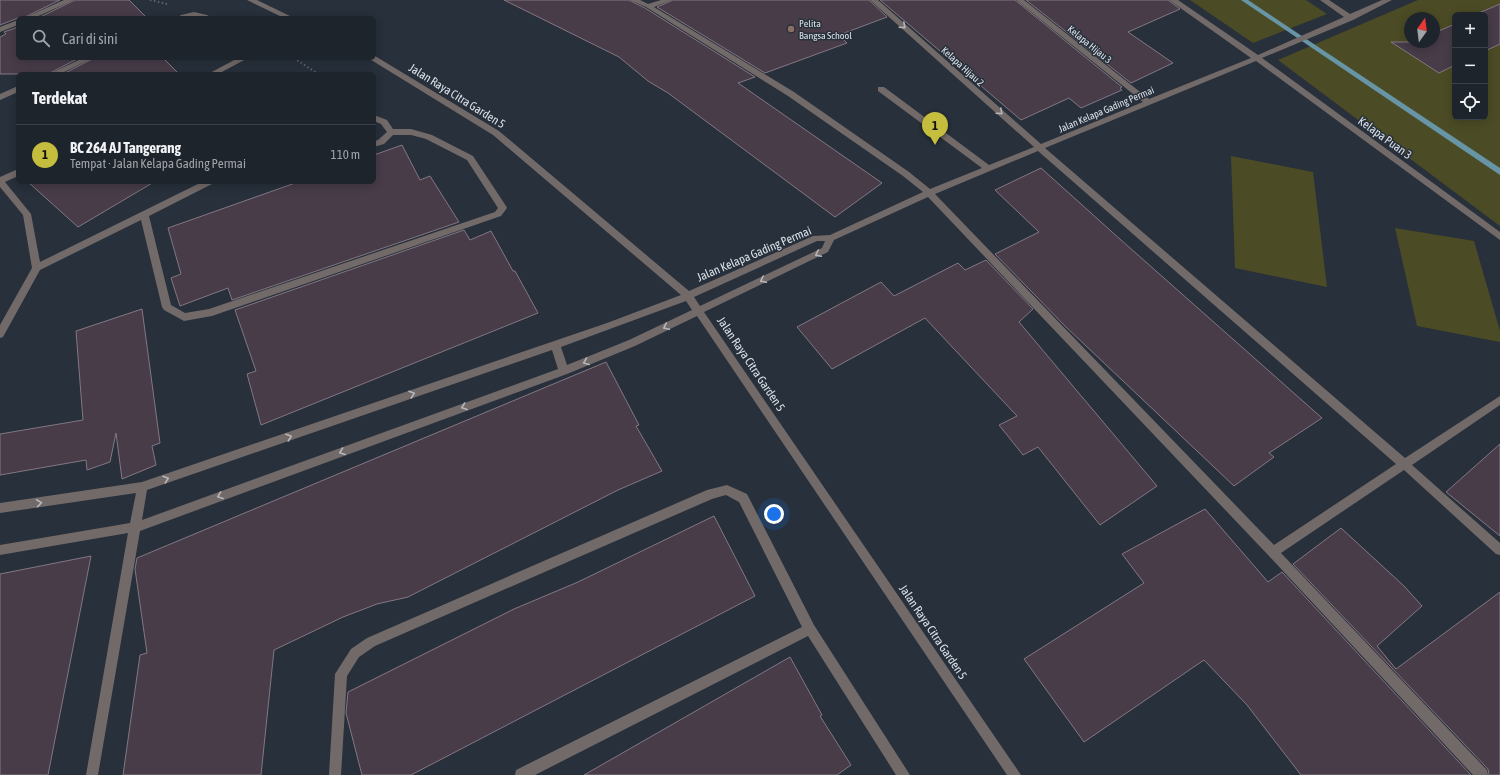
<!DOCTYPE html>
<html lang="id">
<head>
<meta charset="utf-8">
<style>
	:root { --surface:#1d242c; --page:#2a3038; --text:#f1f3f6; --muted:#a0a4a9; --line:#3b4148; --accent:#c4bd3e }
	body { margin:0; font-family:"Asap Condensed",sans-serif; background:var(--page); color:var(--text) }
	.controls { position:absolute; right:12px; top:12px; display:grid; overflow:hidden; border-radius:6px; box-shadow:0 2px 10px #0003 }
	.controls button { width:36px; height:36px; display:grid; place-items:center; padding:0; border:0; border-bottom:1px solid var(--line); background:var(--surface); color:var(--text); font:20px sans-serif }
	.compass { position:absolute; left:1404px; top:12px; width:36px; height:36px; border-radius:50%; background:var(--surface); box-shadow:0 2px 10px #0003; rotate:14deg }
	.you { position:absolute; left:774px; top:514px; width:14px; height:14px; margin:-10px; border:3px solid #fff; border-radius:50%; background:#1a73e8; box-shadow:0 0 0 6px #1a73e833 }
	.badge { display:grid; place-items:center; width:26px; height:26px; border-radius:50%; background:var(--accent); color:#111; font-size:13px; font-weight:700 }
	.pin { position:absolute; translate:-50% -33px; filter:drop-shadow(0 1px 2px #0008) }
	.pin::after { content:''; position:absolute; top:21px; width:14px; height:12px; background:inherit; clip-path:polygon(0 0,100% 0,50% 100%) }
	.list { margin:0; padding:0; list-style:none }
	h2 { display:flex; justify-content:space-between; align-items:center; height:52px; margin:0; padding:0 16px; font-size:17px }
	h2 small { font-size:13px; font-weight:400; color:var(--muted) }
	.list li { display:grid; grid-template-columns:26px 1fr auto; gap:12px; align-items:center; box-sizing:border-box; height:60px; padding:0 16px; border-top:1px solid var(--line) }
	.list b { display:block; font-size:15px; white-space:nowrap }
	.list p { margin:0; font-size:13px; white-space:nowrap; color:var(--muted) }
	.list em { font-size:13px; font-style:normal; color:var(--muted) }
	.icon { flex:none; width:22px; height:22px; fill:none; stroke:currentColor; stroke-width:2; stroke-linecap:round; stroke-linejoin:round }
	.map { position:relative; flex:none; width:1500px; height:775px; overflow:hidden }
	.search { position:absolute; background:var(--surface); box-shadow:0 2px 10px #0003; left:16px; top:16px; width:360px; height:44px; display:flex; align-items:center; gap:10px; box-sizing:border-box; padding:0 14px; border-radius:6px; color:var(--muted); font-size:15px }
	.panel { position:absolute; background:var(--surface); box-shadow:0 2px 10px #0003; left:16px; top:72px; width:360px; height:112px; border-radius:6px }
	.map>svg:first-child { display:block }
</style>
</head>
<body>
<div class="map">
<svg width="1500" height="775" viewBox="0 0 1500 775">
	<rect width="100%" height="100%" fill="#27303b"/>
	<g fill="#4b4c25" fill-rule="evenodd">
		<path d="M1190,0H1306L1327,14L1253,43Z"/>
		<path d="M1418,0H1500V226L1278,60ZM1455,15H1485V117H1455ZM1410,18H1434V42H1410Z"/>
		<path d="M1231,156L1313,172L1327,287L1235,268Z"/>
		<path d="M1395,228L1474,241L1500,331V342L1417,326Z"/>
	</g>
	<g fill="none" stroke-linecap="round" stroke-linejoin="round">
		<path fill="#6795a5" fill-rule="evenodd" d="M1241,0H1248L1500,168V175Z"/>
	</g>
	<g fill="#473c48" stroke="#837783">
		<path d="M0,0H60L23,18H18L0,25Z"/>
		<path d="M75,0H129L147,18H38Z"/>
		<path d="M504,0H629L645,8L755,77L738,83L882,183L835,217L668,93L648,81L619,57Z"/>
		<path d="M673,0H869L887,17L839,35L847,43L765,73L657,7Z"/>
		<path d="M880,0H1015L1122,87L1120,88L1122,90L1081,108L1069,98L1021,120Z"/>
		<path d="M1026,0H1168L1180,9L1128,32L1173,63L1131,83Z"/>
		<path d="M1500,4V44L1485,51V15H1474Z"/>
		<path d="M1455,24V65L1439,73L1391,42H1434V33Z"/>
		<path d="M18,27V58H79L48,74H0V37L6,34L4,32Z"/>
		<path d="M94,58H163L179,74H63Z"/>
		<path d="M402,145L420,180L430,176L459,222L232,300L228,288L180,306L171,278L181,274L168,228L298,182H374V155Z"/>
		<path d="M1041,168L1121,240L1322,418L1269,453L1274,457L1234,486L1066,327L995,254L1039,232L995,190Z"/>
		<path d="M28,182H154L78,227Z"/>
		<path d="M464,230L470,240L491,231L513,271H515L538,313L261,425L247,374L256,371L235,310Z"/>
		<path d="M986,260L1033,309L1019,322L1157,486L1100,525L1038,447L1023,455L999,425L1017,416L925,318L832,369L797,327L881,282L894,296L958,263L965,270Z"/>
		<path d="M142,309L160,443L152,446L156,465L122,479L116,433L110,462L87,470L86,460L0,475V434L83,420L76,331Z"/>
		<path d="M606,362L639,425L636,426L662,471L618,490L408,597L377,604L343,617L274,650L261,775H123L140,655L147,653L135,569L137,558Z"/>
		<path d="M1500,444V536L1446,492Z"/>
		<path d="M1205,509L1268,582L1282,572L1471,775H1301L1247,705L1204,660L1084,742L1024,659L1144,583L1122,554Z"/>
		<path d="M714,516L755,596L411,775H362L346,713L348,692L514,609L578,582Z"/>
		<path d="M1341,528L1404,586L1422,606L1377,646L1396,669L1500,592V775H1489L1488,769L1293,564Z"/>
		<path d="M91,556L48,775H0V574Z"/>
		<path d="M790,657L822,715L820,716L851,765L837,775H584Z"/>
	</g>
	<g fill="none" stroke-linecap="round" stroke-linejoin="round">
		<g stroke="#5d656f" stroke-width="2" stroke-dasharray="1.5 2.5" stroke-linecap="butt">
			<path d="M150,0L167,4"/>
			<path d="M294,58L318,74"/>
		</g>
		<g fill="#726a68" fill-rule="evenodd">
			<path d="M64,0H74L34,18H24Z"/>
			<path d="M247,0H257L294,18H284Z"/>
			<path d="M630,0H640L648,4L661,0H672L654,7L794,92L909,172L930,189L982,168L878,91V87H884L989,165L1034,147L870,0H878L1041,144L1143,102L1016,0H1024L1149,99L1251,58L1169,0H1178L1258,55L1344,17L1320,0H1329L1350,14L1382,0H1392L1353,20L1262,58L1500,232V240L1256,61L1045,148L1405,458L1500,396V405L1412,465L1500,543V555L1496,554L1404,470L1281,553L1487,770L1488,775H1473L1269,556L928,197L834,240L828,252L704,312L1021,775H1007L697,316L635,346L567,374L140,531L98,775H86L128,533L0,555V545L130,523L136,493L0,513V503L142,482L607,323L681,295L493,135L368,58H374L375,56L499,131L689,291L813,236L830,235L923,192L903,176L788,96L646,7ZM1038,151L1396,464L1274,545L935,194ZM817,241H825L822,248L700,306L694,297ZM686,301L692,310L629,340L567,365L561,347ZM552,350L558,369L142,520L147,490Z"/>
			<path d="M194,12L207,15L212,18H176L181,15Z"/>
			<path d="M18,20V25L0,32V27Z"/>
			<path d="M83,58H93L60,74H49Z"/>
			<path d="M238,58H248L218,74H208Z"/>
			<path d="M18,86V92L0,100V94Z"/>
			<path d="M374,115L387,120L393,129H411L432,135L473,156L506,206L507,208L501,216L212,316L184,321L164,310L162,307L141,220L40,270L3,337L0,338V325L32,268L23,215L0,187V177L18,169V176L5,182L31,214L40,262L202,182H213L212,184L149,216L171,305L185,313L209,309L495,212L498,208L467,160L426,139L411,135H393L384,144L374,147V141L378,140L387,132L381,124L374,121Z"/>
			<path d="M727,485L747,494L814,625L910,775H896L808,636L535,775H515L516,770L802,627L739,502L726,495L712,499L375,646L359,657L347,676L341,775H329L335,674L351,649L367,638L707,490Z"/>
		</g>
	</g>
	<defs><path id="oneway-chevron" d="M-2-3.5L2.5 0L-2 3.5" fill="none" stroke-width="1.6" stroke-linecap="round" stroke-linejoin="round"/></defs>
	<g stroke="#b6b7bb">
		<use href="#oneway-chevron" transform="translate(903 26) rotate(42)"/>
		<use href="#oneway-chevron" transform="translate(1000 112) rotate(42)"/>
		<use href="#oneway-chevron" transform="translate(818 254) rotate(154)"/>
		<use href="#oneway-chevron" transform="translate(763 280) rotate(154)"/>
		<use href="#oneway-chevron" transform="translate(666 327) rotate(155)"/>
		<use href="#oneway-chevron" transform="translate(586 362) rotate(158)"/>
		<use href="#oneway-chevron" transform="translate(412 394) rotate(-19)"/>
		<use href="#oneway-chevron" transform="translate(464 407) rotate(160)"/>
		<use href="#oneway-chevron" transform="translate(289 437) rotate(-19)"/>
		<use href="#oneway-chevron" transform="translate(342 452) rotate(160)"/>
		<use href="#oneway-chevron" transform="translate(166 479) rotate(-19)"/>
		<use href="#oneway-chevron" transform="translate(220 496) rotate(160)"/>
		<use href="#oneway-chevron" transform="translate(39 503) rotate(-8)"/>
	</g>
	<circle fill="#8d6e63" stroke="#27303b" stroke-width="1.5" cx="791" cy="29" r="4"/>
	<g text-anchor="middle" stroke-width="3" stroke-linejoin="round" paint-order="stroke">
		<g font-size="10" fill="#dbe1e8" stroke="#27303b" text-anchor="start">
			<text x="799" y="27">Pelita<tspan x="799" dy="12">Bangsa School</tspan></text>
		</g>
		<g font-size="10" fill="#dbe1e8" stroke="#27303b">
			<text transform="translate(1090 44) rotate(39)" y="4">Kelapa Hijau 3</text>
			<text transform="translate(963 66) rotate(42)" y="4">Kelapa Hijau 2</text>
			<text transform="translate(1106 109) rotate(-23)" y="4">Jalan Kelapa Gading Permai</text>
		</g>
		<g font-size="12" fill="#dbe1e8" stroke="#27303b">
			<text transform="translate(457 96) rotate(32)" y="4">Jalan Raya Citra Garden 5</text>
			<text transform="translate(1385 138) rotate(36)" y="4">Kelapa Puan 3</text>
			<text transform="translate(754 254) rotate(-23)" y="4">Jalan Kelapa Gading Permai</text>
			<text transform="translate(751 364) rotate(56)" y="4">Jalan Raya Citra Garden 5</text>
			<text transform="translate(933 632) rotate(56)" y="4">Jalan Raya Citra Garden 5</text>
		</g>
	</g>
</svg>
<div class="controls">
<button>+</button>
<button>−</button>
<button><svg class="icon" aria-label="locate" viewBox="0 0 24 24"><circle cx="12" cy="12" r="6"/><path d="M12 2v4M12 18v4M2 12h4M18 12h4"/></svg></button>
</div>
<svg class="compass" viewBox="-18 -18 36 36"><path d="M0-13l5 13h-10z" fill="#e53935"/><path d="M0 13l5-13h-10z" fill="#a0a4a9"/></svg>
<div class="you"></div>
<div class="pin badge" style="left:935px;top:145px">1</div>
<div class="search"><svg class="icon" aria-label="search" viewBox="0 0 24 24"><circle cx="10" cy="10" r="6"/><path d="M15 15l6 6"/></svg>Cari di sini</div>
<section class="panel">
<h2>Terdekat<small></small></h2>
<ul class="list">
<li><span class="badge">1</span><div><b>BC 264 AJ Tangerang</b><p>Tempat · Jalan Kelapa Gading Permai</p></div><em>110 m</em></li>
</ul>
</section>
</div>
</body>
</html>
